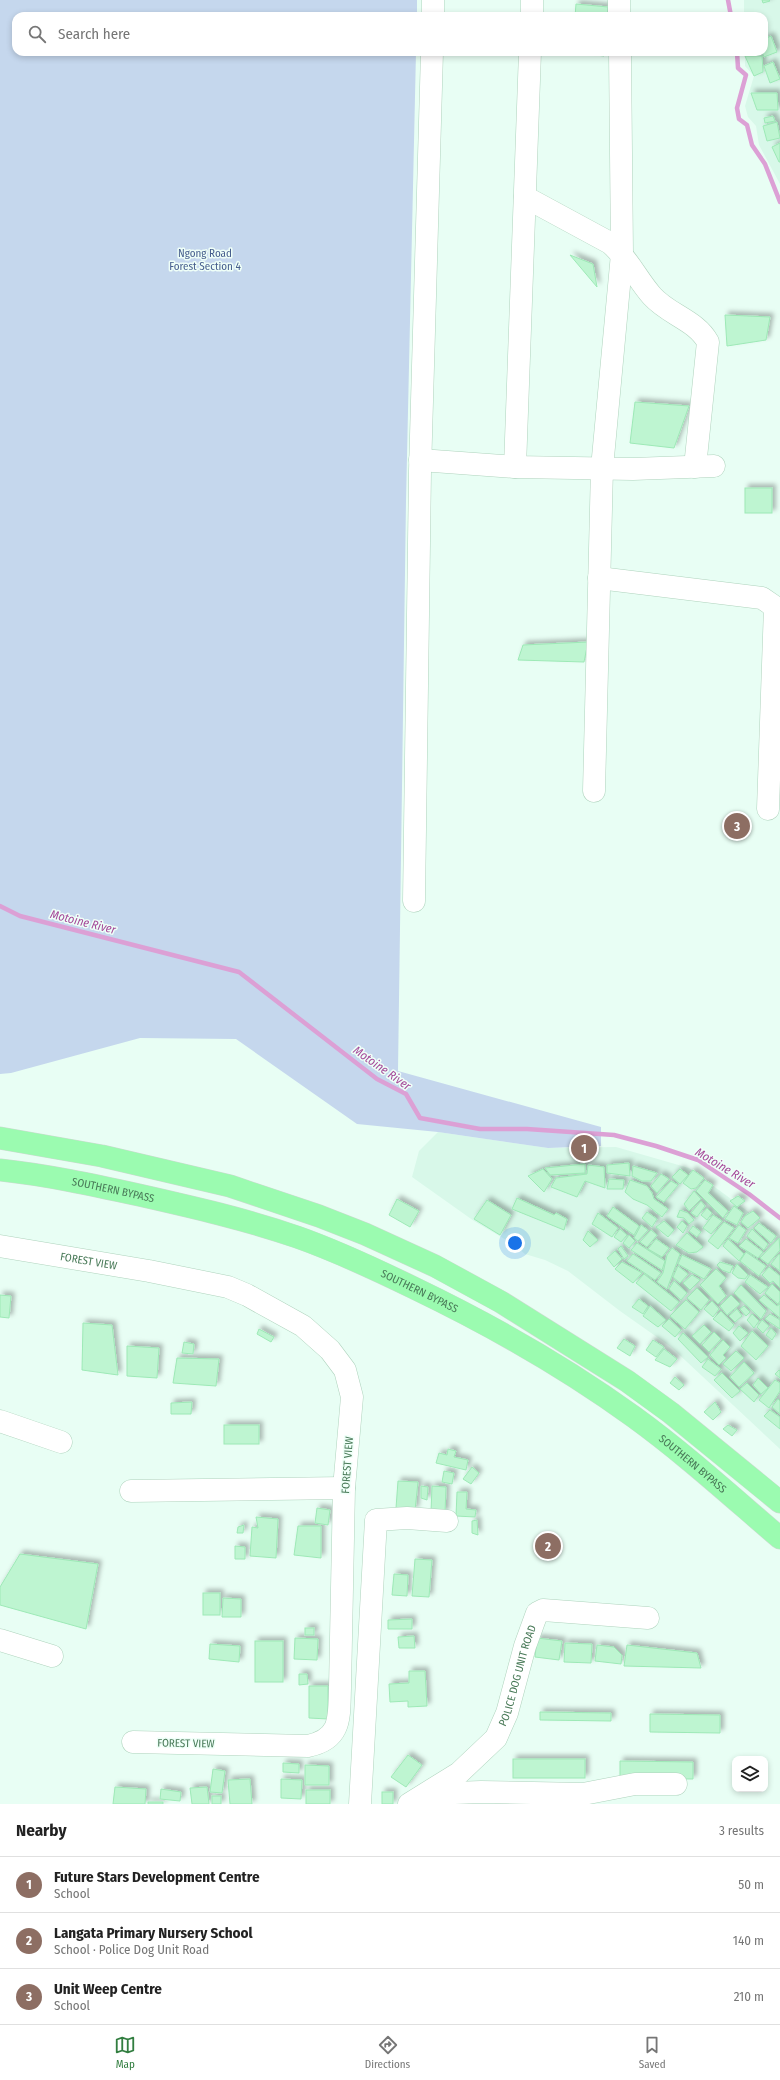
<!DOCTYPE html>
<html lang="en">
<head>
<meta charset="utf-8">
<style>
	:root { --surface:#fff; --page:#f2f2f2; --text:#222; --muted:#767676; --line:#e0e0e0; --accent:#327e40 }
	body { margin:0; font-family:"Fira Sans Condensed",sans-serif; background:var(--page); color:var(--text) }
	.controls { position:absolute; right:12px; bottom:12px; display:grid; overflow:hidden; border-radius:8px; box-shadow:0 2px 6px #0003 }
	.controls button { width:36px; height:36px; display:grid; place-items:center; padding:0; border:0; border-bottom:1px solid var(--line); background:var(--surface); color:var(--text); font:20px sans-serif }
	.you { position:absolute; left:515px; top:1243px; width:14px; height:14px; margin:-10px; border:3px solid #fff; border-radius:50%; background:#1a73e8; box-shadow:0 0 0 6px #1a73e833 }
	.badge { display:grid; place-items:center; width:26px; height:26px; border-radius:50%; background:var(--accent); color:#fff; font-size:13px; font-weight:700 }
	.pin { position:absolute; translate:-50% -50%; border:2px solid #fff; box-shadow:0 1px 4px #0006 }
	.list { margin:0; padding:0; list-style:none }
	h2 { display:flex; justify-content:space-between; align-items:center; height:52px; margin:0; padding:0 16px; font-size:17px }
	h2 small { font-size:13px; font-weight:400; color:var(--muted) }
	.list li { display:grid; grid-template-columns:26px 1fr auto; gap:12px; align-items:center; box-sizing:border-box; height:56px; padding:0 16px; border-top:1px solid var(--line) }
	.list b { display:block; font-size:15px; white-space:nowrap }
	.list p { margin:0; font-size:13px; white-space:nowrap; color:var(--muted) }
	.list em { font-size:13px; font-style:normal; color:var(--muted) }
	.icon { flex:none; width:22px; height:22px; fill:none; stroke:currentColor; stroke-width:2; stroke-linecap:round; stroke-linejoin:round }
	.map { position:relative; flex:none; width:780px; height:1804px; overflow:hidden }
	.search { position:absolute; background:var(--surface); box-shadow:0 2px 6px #0003; left:12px; right:12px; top:12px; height:44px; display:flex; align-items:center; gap:10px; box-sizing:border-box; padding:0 14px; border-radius:12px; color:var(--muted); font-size:15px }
	.sheet { height:220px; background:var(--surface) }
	nav { display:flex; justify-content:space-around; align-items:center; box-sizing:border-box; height:56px; border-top:1px solid var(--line); background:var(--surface); font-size:11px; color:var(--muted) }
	nav a { display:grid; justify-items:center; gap:2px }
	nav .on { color:var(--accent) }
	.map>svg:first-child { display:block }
</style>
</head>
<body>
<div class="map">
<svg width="780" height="1804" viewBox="0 0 780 1804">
	<defs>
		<filter id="shadow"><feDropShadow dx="3.5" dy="-3.5" stdDeviation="2" flood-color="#0004"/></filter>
	</defs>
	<rect width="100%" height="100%" fill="#e8fef4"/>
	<g fill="#d8f8e9">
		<path d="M744,0H780V184L759,145L756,126L748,117L745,106L754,76L745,66V52H764V16H744Z"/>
		<path d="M438,1132L548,1148L616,1147L689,1168L780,1235V1449L671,1347L620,1311L568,1271L545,1260L525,1254L513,1244L474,1221L412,1177L419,1151Z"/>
	</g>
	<path fill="#c5d7ed" d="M0,0H417V16H16V52H416L406,501L398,1071L601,1127V1146L548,1148L438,1132L357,1124L236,1039L140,1038L11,1073L0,1074Z"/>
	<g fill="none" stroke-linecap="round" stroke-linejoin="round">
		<g stroke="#dca0d5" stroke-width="4.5">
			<path d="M728,0L731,16"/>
			<path d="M737,52L738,68L746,75L737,108L739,119L747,125L752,145L765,164L780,202"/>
			<path d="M0,906L20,916L239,972L377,1079L406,1094L420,1118L480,1129H527L614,1135L656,1146L698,1160L749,1194L780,1218"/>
		</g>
	</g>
	<g fill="#bef5d1" stroke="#9de9b6" filter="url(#shadow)">
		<path d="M762,0H769L770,1L763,3Z"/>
		<path d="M576,4L608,7L607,16H575Z"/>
		<path d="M771,36L777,52L764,57L762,52H764V39Z"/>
		<path d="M572,52H604V56Z"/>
		<path d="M745,56H762L763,72L754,76Z"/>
		<path d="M773,62L780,79L770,83L764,66Z"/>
		<path d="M751,93H777L778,110H757Z"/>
		<path d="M773,116L775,121L765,123L764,118Z"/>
		<path d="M777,122L780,138L767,141L763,126Z"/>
		<path d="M780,143V162H779L772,147Z"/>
		<path d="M570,255L593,264L597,287Z"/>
		<path d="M725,315L770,317L766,340L727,346Z"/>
		<path d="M635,402L689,406L674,448L630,443Z"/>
		<rect x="745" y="488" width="27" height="25"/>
		<path d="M588,642L584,662L518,660L523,645Z"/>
		<path d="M629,1163L630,1176L607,1173V1165Z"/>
		<path d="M585,1164V1173L550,1175L545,1168Z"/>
		<path d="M588,1165L604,1167L605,1188L585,1181L577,1197L551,1187L556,1178L587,1174Z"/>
		<path d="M633,1166L657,1173L651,1181H642L632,1176Z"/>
		<path d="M543,1169L552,1179L544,1192L528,1176Z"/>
		<path d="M680,1169L688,1175L680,1184L672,1177Z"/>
		<path d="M693,1170L704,1178L696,1188L691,1189L683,1183Z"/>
		<path d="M661,1174L669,1179L657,1193L651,1186Z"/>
		<path d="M609,1179L624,1180L623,1189H607Z"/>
		<path d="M630,1180L647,1186L652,1193L654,1199L668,1209L662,1217L647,1205L633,1199L625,1192Z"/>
		<path d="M705,1180L713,1185L708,1193L728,1211L723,1218L696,1191Z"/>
		<path d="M671,1181L678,1185L664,1202L656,1197Z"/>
		<path d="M694,1191L701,1199L689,1211L684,1204Z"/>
		<path d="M738,1196L745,1201L737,1207L730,1201Z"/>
		<path d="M517,1198L554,1215L556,1213L567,1219L564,1230L512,1209Z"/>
		<path d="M397,1199L419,1211L410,1227L389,1215Z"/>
		<path d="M487,1200L511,1215L500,1235L474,1219Z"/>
		<path d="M701,1201L705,1206L697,1217L691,1213Z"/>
		<path d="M734,1206L743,1213L737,1225L725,1219Z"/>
		<path d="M613,1207L639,1226L634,1235L607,1216Z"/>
		<path d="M707,1208L712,1213L707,1220L701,1215Z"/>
		<path d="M680,1210L688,1213L694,1220L689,1224L684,1218L677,1217Z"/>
		<path d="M753,1211L760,1218L748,1228L741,1222L745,1216Z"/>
		<path d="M647,1212L657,1219L652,1227L642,1218Z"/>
		<path d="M598,1213L618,1228L612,1237L592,1224Z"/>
		<path d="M713,1215L722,1221L711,1234L703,1228Z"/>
		<path d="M664,1221L674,1230L668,1237L656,1227Z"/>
		<path d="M682,1221L687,1226L683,1233L677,1227Z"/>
		<path d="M724,1222L734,1228L718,1249L708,1241Z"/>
		<path d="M759,1223L776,1236L771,1243L754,1228Z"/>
		<path d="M641,1225L648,1230L638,1241L634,1238Z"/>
		<path d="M739,1225L746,1230L738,1243L729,1238Z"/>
		<path d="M693,1226L701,1232L697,1237L689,1231Z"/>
		<path d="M620,1229L627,1235L621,1242L614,1237Z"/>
		<path d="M752,1229L768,1244L764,1250L747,1236Z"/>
		<path d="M651,1230L657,1235L647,1247L640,1242Z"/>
		<path d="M588,1231L598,1240L590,1247L583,1240Z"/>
		<path d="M687,1233L703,1247L697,1252L689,1253L676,1245Z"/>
		<path d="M629,1235L635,1241L629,1248L623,1243Z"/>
		<path d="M779,1238L780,1250L768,1264L760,1258Z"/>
		<path d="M656,1239L669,1248L662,1257L648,1249Z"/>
		<path d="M728,1239L744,1254L739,1261L723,1246Z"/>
		<path d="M746,1239L763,1252L758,1258L739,1246Z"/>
		<path d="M637,1243L665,1261L662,1270L631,1250Z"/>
		<path d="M621,1246L628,1256L624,1259L618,1249Z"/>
		<path d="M672,1248L680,1254L667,1289L657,1282L663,1273L667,1255Z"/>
		<path d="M615,1251L622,1259L614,1267L607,1258Z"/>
		<path d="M746,1252L766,1266L759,1276L740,1261Z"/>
		<path d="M633,1254L661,1273L655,1280L627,1261Z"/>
		<path d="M779,1254L780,1255V1271L771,1264Z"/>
		<path d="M682,1255L711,1269L704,1279L678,1264Z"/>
		<path d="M622,1262L642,1273L633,1283L615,1269Z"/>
		<path d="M720,1262L733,1266L730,1273L722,1270L717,1265Z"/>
		<path d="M737,1264L748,1275L745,1279L738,1278L732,1273Z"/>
		<path d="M678,1266L688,1274L680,1283L673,1277Z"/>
		<path d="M769,1267L780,1276V1288L773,1281L770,1283L762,1275Z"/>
		<path d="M716,1269L726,1278L719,1286L726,1296L718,1304L700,1285Z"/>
		<path d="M644,1274L679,1302L671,1311L636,1283Z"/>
		<path d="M692,1275L700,1280L690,1290L683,1283Z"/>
		<path d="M750,1275L768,1287L760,1294L745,1282Z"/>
		<path d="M674,1281L687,1293L681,1300L669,1289Z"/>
		<path d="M772,1284L780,1292V1301L778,1304L765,1293Z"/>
		<path d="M741,1285L766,1311L761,1319L734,1293Z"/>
		<path d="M697,1288L709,1300L701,1310L687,1298Z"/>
		<path d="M0,1295L11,1296L9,1318L0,1317Z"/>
		<path d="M731,1295L740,1304L727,1315L720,1306Z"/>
		<path d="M764,1295L777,1306L780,1304V1318L759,1300Z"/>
		<path d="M639,1299L648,1306L643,1314L632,1307Z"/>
		<path d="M686,1300L699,1312L685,1329L670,1316Z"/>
		<path d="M712,1301L719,1309L713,1317L704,1309Z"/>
		<path d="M650,1306L666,1320L658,1327L643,1316Z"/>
		<path d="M744,1306L750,1312L746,1316L740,1309Z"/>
		<path d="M737,1309L742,1316L735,1322L729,1316Z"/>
		<path d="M721,1311L734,1325L729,1331L713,1319Z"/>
		<path d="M752,1314L759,1321L754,1328L747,1320Z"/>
		<path d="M770,1314L780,1320V1329L765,1319Z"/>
		<path d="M669,1319L681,1330L675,1337L662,1326Z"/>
		<path d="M762,1320L769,1326L763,1333L757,1327Z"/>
		<path d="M83,1323L112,1325L118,1375L82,1370Z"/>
		<path d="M704,1325L711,1332L700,1344L692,1336Z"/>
		<path d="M739,1326L748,1333L740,1341L733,1333Z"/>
		<path d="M771,1328L776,1334L772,1340L766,1335Z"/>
		<path d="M259,1329L274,1337L271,1342L257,1334Z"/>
		<path d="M752,1331L768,1346L756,1360L741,1346Z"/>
		<path d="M714,1332L721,1339L709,1352L702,1345Z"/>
		<path d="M683,1333L708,1357L701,1363L678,1339Z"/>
		<path d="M624,1339L635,1346L630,1356L617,1348Z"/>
		<path d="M653,1340L664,1347L656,1357L646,1350Z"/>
		<path d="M723,1340L730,1347L723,1355L726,1358L719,1365L710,1355Z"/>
		<path d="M184,1342L194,1344L193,1354L182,1353Z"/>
		<path d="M127,1346L159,1348L157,1378L127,1376Z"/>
		<path d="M664,1349L677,1359L670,1367L655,1360Z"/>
		<path d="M736,1351L744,1358L731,1371L723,1364Z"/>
		<path d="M177,1358L219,1359L216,1386L173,1383Z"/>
		<path d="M708,1359L721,1369L715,1376L702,1367Z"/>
		<path d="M744,1362L754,1373L739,1387L730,1377Z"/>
		<path d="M779,1370L780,1371V1378L775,1374Z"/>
		<path d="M722,1373L740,1391L732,1398L714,1380Z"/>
		<path d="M675,1377L684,1385L679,1390L670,1383Z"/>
		<path d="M758,1378L768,1388L761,1394L753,1385Z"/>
		<path d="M775,1380L780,1383V1391L769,1408L759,1400Z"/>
		<path d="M747,1383L759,1395L754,1402L740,1389Z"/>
		<path d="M778,1399L780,1401V1414L772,1407Z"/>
		<path d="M192,1402L191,1414H171V1403Z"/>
		<path d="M715,1402L721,1412L713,1420L704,1412Z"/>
		<path d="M770,1410L780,1417V1429L764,1416Z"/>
		<rect x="224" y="1425" width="35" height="19"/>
		<path d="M728,1425L737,1430L732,1436L723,1429Z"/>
		<path d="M448,1449L456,1451L454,1457L468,1460L466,1470L436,1463L439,1453L447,1455Z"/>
		<path d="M472,1467L479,1473L471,1484L463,1479Z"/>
		<path d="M444,1471L454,1473L452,1484L442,1482Z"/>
		<path d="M398,1481L418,1482L415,1510L396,1508Z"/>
		<path d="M421,1486L428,1487L427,1500L421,1498Z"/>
		<path d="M432,1486L446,1487L445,1513L431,1512Z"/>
		<path d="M457,1492H467L466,1509L476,1510L475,1517L456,1516Z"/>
		<path d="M317,1508L330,1510L328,1525L315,1523Z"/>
		<path d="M256,1517L278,1519L276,1558L250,1556L252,1527L258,1528Z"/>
		<path d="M477,1520L478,1535L472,1533V1521Z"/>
		<path d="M244,1525L243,1533H237L238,1527Z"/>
		<path d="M298,1526H321V1558L294,1555Z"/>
		<path d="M235,1546L245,1547V1559H235Z"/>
		<path d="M20,1554L98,1564L86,1629L0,1605V1587Z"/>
		<path d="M415,1559L432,1560L429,1597L412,1596Z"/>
		<path d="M394,1574L408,1575L407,1596L392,1595Z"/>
		<rect x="203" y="1593" width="17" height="22"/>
		<path d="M223,1598L241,1599V1617H222Z"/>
		<path d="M412,1619V1629H388V1620Z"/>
		<rect x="305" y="1628" width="9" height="7"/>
		<path d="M414,1636L415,1648H399L398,1637Z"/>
		<path d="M295,1638L318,1639L317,1660L294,1659Z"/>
		<path d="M537,1638L562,1641L559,1660L535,1657Z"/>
		<rect x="255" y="1641" width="28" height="41"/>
		<path d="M565,1643L592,1644L591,1663L564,1662Z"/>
		<path d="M210,1644L240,1646L239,1662L209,1659Z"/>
		<path d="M597,1645L614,1647L622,1655L621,1664L595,1661Z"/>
		<path d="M627,1645L697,1653L701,1668L624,1666Z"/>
		<path d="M409,1671H425L427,1706L408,1707V1701L390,1702L389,1684L409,1683Z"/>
		<path d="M299,1674H307L308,1684L299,1685Z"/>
		<path d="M309,1686H328V1719L309,1718Z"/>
		<path d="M540,1712L611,1713V1721L540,1720Z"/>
		<path d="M650,1714L720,1715V1733L650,1732Z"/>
		<path d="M408,1755L422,1765L406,1787L391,1777Z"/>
		<rect x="513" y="1759" width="72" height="19"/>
		<path d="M620,1761L693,1762V1779L620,1778Z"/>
		<path d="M283,1763L299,1764V1773L283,1772Z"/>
		<path d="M305,1765L329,1766V1785H305Z"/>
		<path d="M213,1769L225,1771L222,1793L210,1792Z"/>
		<path d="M250,1779L252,1804H230L228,1780Z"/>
		<path d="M281,1779L302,1780L301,1799L281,1798Z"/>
		<path d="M115,1787L146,1789L145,1804H113Z"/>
		<path d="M207,1787L209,1804H192L190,1788Z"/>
		<path d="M161,1789L181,1792L180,1801L160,1799Z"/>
		<rect x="306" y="1790" width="24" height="14"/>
		<rect x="382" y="1792" width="11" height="12"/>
		<rect x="212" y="1796" width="9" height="8"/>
		<rect x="148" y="1802" width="15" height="2"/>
	</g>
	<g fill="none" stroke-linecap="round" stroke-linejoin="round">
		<defs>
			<g id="minor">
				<path d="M619,0V16"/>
				<path d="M433,16V0"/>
				<path d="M532,16V0"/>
				<path d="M525,197L610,243C628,258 637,279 652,296C669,315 696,320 708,342L695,467"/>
				<path d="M420,460L515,467L633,469L714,466"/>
				<path d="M515,467L530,52"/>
				<path d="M599,578L762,598L775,607L768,809"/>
				<path d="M594,791L602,468L622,254L620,52"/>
				<path d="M414,901L420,471L432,52"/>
				<path id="s1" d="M0,1246L149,1271L228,1287L247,1295L303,1326L330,1350L345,1370L352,1397L344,1488L340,1688C339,1717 342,1739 308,1746L133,1742"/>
				<path d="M0,1421L61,1442"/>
				<path d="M131,1491L344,1488"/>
				<path d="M0,1640L52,1656"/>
				<path d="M428,1794L481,1792L583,1794L635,1784H676"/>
				<path d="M360,1804L376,1520L407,1518L447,1521"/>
				<path id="s2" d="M409,1804L459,1773L496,1738L507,1713L525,1646L537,1613L543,1610L648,1618"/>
			</g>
			<g id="highway">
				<path d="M0,1138L102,1156L230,1186L319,1216L365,1234L435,1266L501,1302L627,1381L671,1413L780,1502"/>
				<path id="s3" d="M0,1170C47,1175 93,1185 139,1195C192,1207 245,1219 297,1237C337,1251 375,1269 414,1288C491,1325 565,1367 634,1417C685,1454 732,1497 780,1538"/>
			</g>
		</defs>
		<use href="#minor" stroke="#afd3bd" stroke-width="23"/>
		<use href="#highway" stroke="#ccdad0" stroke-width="23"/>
		<use href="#minor" stroke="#fff" stroke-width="22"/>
		<use href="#highway" stroke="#9bfbb0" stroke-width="22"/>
	</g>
	<g text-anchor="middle" stroke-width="3" stroke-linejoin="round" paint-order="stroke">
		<g font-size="11" fill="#465e8d" stroke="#effff8">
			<text x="205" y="257">Ngong Road<tspan x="205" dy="13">Forest Section 4</tspan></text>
		</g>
		<g font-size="11" fill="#497a58" stroke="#effff8">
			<text dy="4" stroke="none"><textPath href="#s3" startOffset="115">SOUTHERN BYPASS</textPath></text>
			<text dy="4" stroke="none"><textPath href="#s1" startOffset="90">FOREST VIEW</textPath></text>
			<text dy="4" stroke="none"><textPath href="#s3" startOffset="439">SOUTHERN BYPASS</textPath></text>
			<text dy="4" stroke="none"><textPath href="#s3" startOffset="763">SOUTHERN BYPASS</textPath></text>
			<text transform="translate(347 1465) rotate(-86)" y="4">FOREST VIEW</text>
			<text dy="4" stroke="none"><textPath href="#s2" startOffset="176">POLICE DOG UNIT ROAD</textPath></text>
			<text transform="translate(186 1743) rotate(1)" y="4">FOREST VIEW</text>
		</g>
		<g font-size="12" font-style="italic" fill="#a54a9a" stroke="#effff8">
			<text transform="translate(83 922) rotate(14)" y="4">Motoine River</text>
			<text transform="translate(382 1068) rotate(35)" y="4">Motoine River</text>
			<text transform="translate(725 1168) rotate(31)" y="4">Motoine River</text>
		</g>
	</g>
</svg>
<div class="controls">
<button><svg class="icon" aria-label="layers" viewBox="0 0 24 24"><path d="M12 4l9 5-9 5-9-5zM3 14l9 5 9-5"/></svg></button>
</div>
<div class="you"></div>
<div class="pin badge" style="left:584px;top:1148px;background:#8d6e63">1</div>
<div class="pin badge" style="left:548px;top:1546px;background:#8d6e63">2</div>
<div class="pin badge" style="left:737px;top:826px;background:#8d6e63">3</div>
<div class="search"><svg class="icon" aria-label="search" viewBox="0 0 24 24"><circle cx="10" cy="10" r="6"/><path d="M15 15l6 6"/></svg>Search here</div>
</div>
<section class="sheet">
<h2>Nearby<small>3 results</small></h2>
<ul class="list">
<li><span class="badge" style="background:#8d6e63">1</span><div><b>Future Stars Development Centre</b><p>School</p></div><em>50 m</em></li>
<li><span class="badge" style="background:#8d6e63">2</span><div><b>Langata Primary Nursery School</b><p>School · Police Dog Unit Road</p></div><em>140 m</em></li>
<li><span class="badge" style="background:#8d6e63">3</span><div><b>Unit Weep Centre</b><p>School</p></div><em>210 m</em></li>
</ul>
</section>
<nav>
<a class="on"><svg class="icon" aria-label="map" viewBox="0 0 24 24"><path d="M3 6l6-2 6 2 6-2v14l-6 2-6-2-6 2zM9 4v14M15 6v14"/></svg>Map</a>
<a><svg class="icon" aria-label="directions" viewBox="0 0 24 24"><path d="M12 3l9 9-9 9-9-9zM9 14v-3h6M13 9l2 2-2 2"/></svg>Directions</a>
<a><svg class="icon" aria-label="saved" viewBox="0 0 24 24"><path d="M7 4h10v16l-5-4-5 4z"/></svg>Saved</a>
</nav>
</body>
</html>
